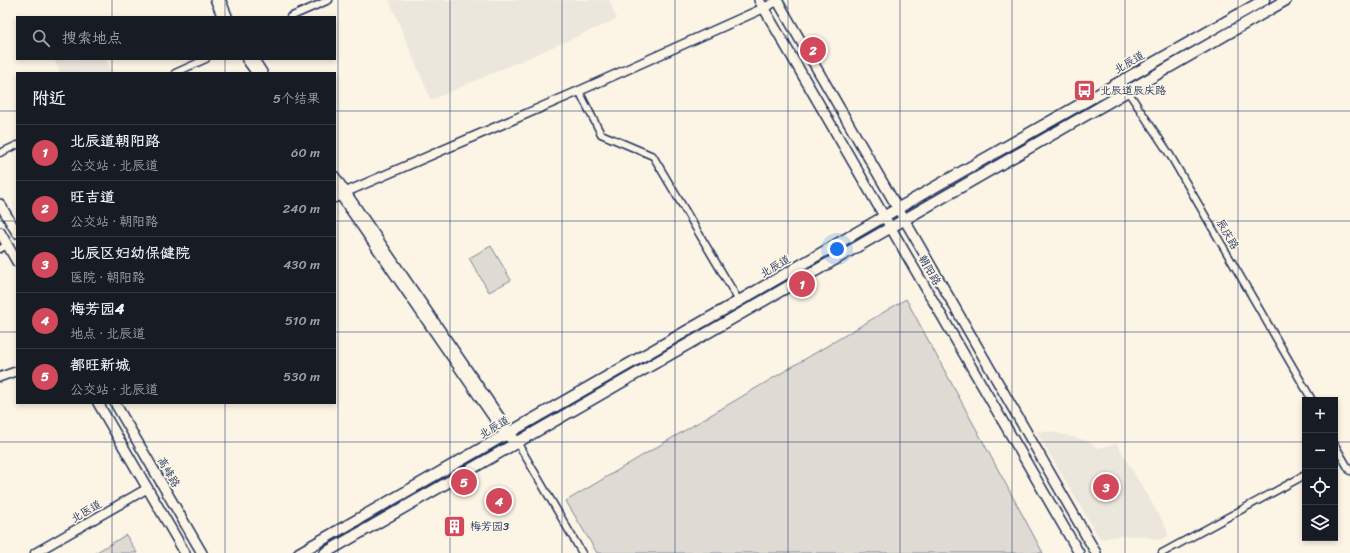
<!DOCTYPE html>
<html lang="zh">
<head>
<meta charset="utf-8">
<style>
	:root { --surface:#171b24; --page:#20242c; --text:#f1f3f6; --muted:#9ea1a6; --line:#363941; --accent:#d1495b }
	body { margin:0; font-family:Sriracha,"LXGW WenKai TC",sans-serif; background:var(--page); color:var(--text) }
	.controls { position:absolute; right:12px; bottom:12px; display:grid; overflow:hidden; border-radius:0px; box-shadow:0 2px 6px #0003 }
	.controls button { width:36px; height:36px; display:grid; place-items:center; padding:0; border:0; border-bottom:1px solid var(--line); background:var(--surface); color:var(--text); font:20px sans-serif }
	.you { position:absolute; left:837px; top:249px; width:14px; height:14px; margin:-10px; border:3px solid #fff; border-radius:50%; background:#1a73e8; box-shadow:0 0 0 6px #1a73e833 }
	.badge { display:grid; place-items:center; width:26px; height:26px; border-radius:50%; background:var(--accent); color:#fff; font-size:13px; font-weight:700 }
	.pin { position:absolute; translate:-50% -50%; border:2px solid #fff; box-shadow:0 1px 4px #0006 }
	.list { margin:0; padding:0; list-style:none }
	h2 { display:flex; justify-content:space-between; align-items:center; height:52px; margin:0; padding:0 16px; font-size:17px }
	h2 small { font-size:13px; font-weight:400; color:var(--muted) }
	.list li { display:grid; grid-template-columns:26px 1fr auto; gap:12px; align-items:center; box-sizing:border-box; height:56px; padding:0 16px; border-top:1px solid var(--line) }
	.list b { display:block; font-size:15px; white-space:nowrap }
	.list p { margin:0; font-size:13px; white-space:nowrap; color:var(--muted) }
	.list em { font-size:13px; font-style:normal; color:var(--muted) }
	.icon { flex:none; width:22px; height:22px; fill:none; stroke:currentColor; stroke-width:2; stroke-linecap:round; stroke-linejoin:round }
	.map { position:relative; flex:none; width:1350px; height:553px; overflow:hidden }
	.search { position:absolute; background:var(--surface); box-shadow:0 2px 6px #0003; left:16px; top:16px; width:320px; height:44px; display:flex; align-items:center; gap:10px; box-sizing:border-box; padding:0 14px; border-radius:0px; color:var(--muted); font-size:15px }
	.panel { position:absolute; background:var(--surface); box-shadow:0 2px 6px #0003; left:16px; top:72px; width:320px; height:332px; border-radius:0px }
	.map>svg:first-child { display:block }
</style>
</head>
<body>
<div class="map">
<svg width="1350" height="553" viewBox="0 0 1350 553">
	<rect width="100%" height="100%" fill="#fcf5e5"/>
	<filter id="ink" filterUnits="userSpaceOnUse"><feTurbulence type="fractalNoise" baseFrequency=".025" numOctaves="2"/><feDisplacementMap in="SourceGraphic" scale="8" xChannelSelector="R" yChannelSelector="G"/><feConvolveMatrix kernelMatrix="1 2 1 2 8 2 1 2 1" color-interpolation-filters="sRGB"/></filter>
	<g filter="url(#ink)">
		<g fill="#ece7dc">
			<path d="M389,0H609L617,19L431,100Z"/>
			<path d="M57,59H106L113,73H60L54,60Z"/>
			<path d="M1036,431L1053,432L1088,441L1097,448L1117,444L1166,527L1168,536L1160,540L1139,536H1120L1100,539Z"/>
		</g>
		<g fill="#dfdbd4" stroke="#7d8599">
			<path d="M491,246L511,280L489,292L469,258Z"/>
			<path d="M906,299L1043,553H597L566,501Z"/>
			<path d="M126,535L137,553H95Z"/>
		</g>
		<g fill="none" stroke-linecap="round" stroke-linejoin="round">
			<defs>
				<g id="minor">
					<path d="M290,17L329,0"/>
					<path d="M175,73L206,59"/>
					<path d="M1121,81L1170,155L1312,400"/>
					<path d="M579,91L601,134L653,156L739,301"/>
					<path d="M0,153L17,145"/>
					<path d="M0,249L7,245"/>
					<path d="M517,442L582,553"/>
					<path d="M1335,445L1350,471"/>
					<path d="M1162,553L1305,475"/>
				</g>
				<g id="tertiary">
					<path d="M215,0L222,17"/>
					<path d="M221,0L228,17"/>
					<path d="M246,59L256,73"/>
					<path d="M254,59L263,73"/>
					<path d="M335,176L517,442"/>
					<path d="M335,188L505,435L509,438"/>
					<path d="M335,198L346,192L579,91L764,8L777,1"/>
					<path d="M0,377L17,371"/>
					<path d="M35,553L148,488"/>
				</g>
				<g id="secondary">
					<path d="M759,0L1079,553"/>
					<path d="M777,0L915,238L1096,553"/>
					<path d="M0,204L17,233"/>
					<path d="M0,232L17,262"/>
					<path d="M98,403L185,553"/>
					<path d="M115,403L202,553"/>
				</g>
				<g id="primary">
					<path d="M299,553L739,301L933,188L1264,0"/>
					<path d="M325,553L1286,0"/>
				</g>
			</defs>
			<use href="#minor" stroke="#1b2f5e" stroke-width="9"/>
			<use href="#tertiary" stroke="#1b2f5e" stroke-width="11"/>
			<use href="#secondary" stroke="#1b2f5e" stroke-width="12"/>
			<use href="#primary" stroke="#1b2f5e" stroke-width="13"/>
			<use href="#minor" stroke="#fcf5e5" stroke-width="6"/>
			<use href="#tertiary" stroke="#fcf5e5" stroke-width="8"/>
			<use href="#secondary" stroke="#fcf5e5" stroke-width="9"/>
			<use href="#primary" stroke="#fcf5e5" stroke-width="10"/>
		</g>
	</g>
	<path fill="none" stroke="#1b2f5e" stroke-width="1" stroke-opacity="0.55" d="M112,0V17M225,0V17M338,0V553M450,0V553M562,0V553M675,0V553M788,0V553M900,0V553M1012,0V553M1125,0V553M1238,0V553M112,59V73M225,59V73M0,111H17M335,111H1350M0,221H17M335,221H1350M0,332H17M335,332H1350M112,403V553M225,403V553M0,442H1305M1335,442H1350"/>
	<defs>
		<symbol id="bus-square" viewBox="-11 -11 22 22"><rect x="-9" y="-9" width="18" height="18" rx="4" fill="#d1495b" stroke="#fcf5e5"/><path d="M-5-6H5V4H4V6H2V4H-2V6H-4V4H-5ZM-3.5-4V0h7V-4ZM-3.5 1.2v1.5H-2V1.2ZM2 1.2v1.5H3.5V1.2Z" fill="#fff"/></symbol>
		<symbol id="building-square" viewBox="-11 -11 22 22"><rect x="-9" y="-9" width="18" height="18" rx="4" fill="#d1495b" stroke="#fcf5e5"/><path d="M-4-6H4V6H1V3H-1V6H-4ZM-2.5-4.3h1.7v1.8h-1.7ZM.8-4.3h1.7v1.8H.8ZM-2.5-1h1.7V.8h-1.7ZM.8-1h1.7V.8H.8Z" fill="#fff"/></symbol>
	</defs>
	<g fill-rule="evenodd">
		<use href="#bus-square" x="1072" y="78" width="25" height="25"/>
		<use href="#building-square" x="442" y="514" width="25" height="25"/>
	</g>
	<g text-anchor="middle" stroke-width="3.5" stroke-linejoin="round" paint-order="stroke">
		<g font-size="11" fill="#1b2f5e" stroke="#fcf5e5">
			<text transform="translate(1129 62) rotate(-30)" y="4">北辰道</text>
			<text transform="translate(1228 234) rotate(60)" y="4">辰庆路</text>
			<text transform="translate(775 266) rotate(-30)" y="4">北辰道</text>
			<text transform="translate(930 270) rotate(60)" y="4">朝阳路</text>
			<text transform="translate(494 427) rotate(-30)" y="4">北辰道</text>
			<text transform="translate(169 472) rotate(60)" y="4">高峰路</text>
			<text transform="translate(86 511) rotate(-30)" y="4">北医道</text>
		</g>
		<g font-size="11" fill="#1b2f5e" stroke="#fcf5e5" text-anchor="start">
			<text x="1100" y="94">北辰道辰庆路</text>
			<text x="470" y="530">梅芳园3</text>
		</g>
	</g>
</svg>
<div class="controls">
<button>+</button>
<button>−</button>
<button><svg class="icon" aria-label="locate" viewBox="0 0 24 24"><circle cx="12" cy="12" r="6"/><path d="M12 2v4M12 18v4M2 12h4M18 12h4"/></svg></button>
<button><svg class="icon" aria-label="layers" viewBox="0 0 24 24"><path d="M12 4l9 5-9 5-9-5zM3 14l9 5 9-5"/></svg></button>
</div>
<div class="you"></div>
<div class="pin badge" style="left:802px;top:284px">1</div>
<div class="pin badge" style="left:813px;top:50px">2</div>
<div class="pin badge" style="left:1106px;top:487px">3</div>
<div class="pin badge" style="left:499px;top:501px">4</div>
<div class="pin badge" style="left:464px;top:482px">5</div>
<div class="search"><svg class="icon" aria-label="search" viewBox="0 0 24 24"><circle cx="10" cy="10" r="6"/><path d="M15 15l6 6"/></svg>搜索地点</div>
<section class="panel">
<h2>附近<small>5个结果</small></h2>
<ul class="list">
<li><span class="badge">1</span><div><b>北辰道朝阳路</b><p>公交站 · 北辰道</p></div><em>60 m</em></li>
<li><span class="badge">2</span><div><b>旺吉道</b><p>公交站 · 朝阳路</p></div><em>240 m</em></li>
<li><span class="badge">3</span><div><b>北辰区妇幼保健院</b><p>医院 · 朝阳路</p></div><em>430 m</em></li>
<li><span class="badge">4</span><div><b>梅芳园4</b><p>地点 · 北辰道</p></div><em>510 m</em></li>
<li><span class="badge">5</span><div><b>都旺新城</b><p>公交站 · 北辰道</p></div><em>530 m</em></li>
</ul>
</section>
</div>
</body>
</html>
